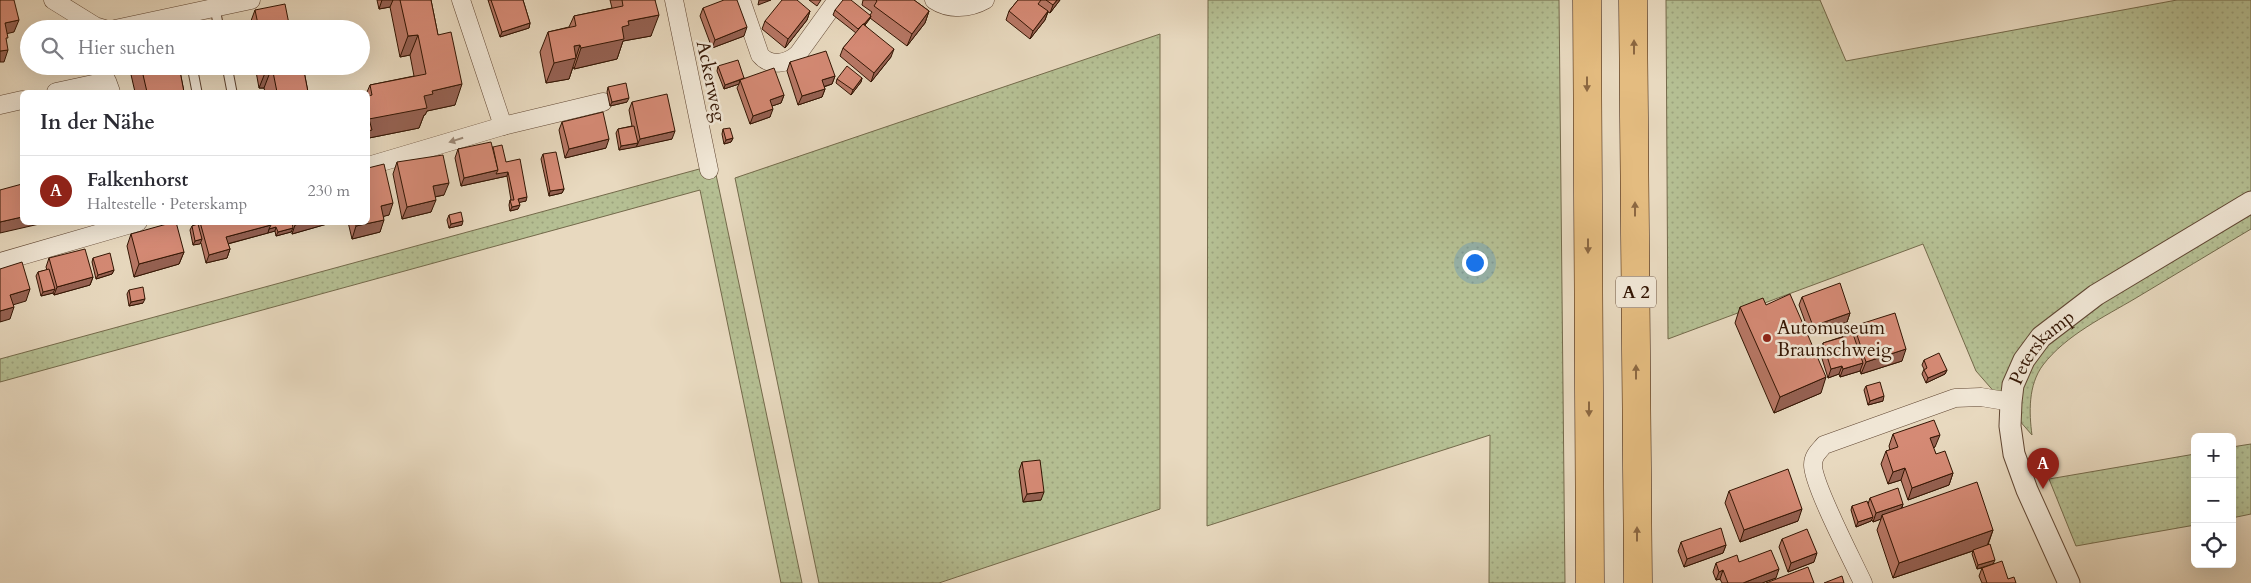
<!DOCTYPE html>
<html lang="de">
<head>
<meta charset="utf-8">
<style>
	:root { --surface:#fff; --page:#f2f2f3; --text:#2b2b33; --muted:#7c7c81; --line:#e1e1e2; --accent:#8f2418 }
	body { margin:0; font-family:Cardo,serif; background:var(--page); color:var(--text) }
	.controls { position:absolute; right:15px; bottom:15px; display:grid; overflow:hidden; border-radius:8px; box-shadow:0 5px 20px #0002 }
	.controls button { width:45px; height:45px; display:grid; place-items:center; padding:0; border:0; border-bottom:1px solid var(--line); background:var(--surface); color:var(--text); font:25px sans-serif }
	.you { position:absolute; left:1474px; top:262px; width:18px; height:18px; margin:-12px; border:4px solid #fff; border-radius:50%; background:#1a73e8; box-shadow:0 0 0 8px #1a73e833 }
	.badge { display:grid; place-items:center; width:32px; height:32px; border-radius:50%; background:var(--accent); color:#fff; font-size:16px; font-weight:700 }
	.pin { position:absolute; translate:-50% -41px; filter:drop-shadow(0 1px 2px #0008) }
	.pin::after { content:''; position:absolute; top:26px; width:18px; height:15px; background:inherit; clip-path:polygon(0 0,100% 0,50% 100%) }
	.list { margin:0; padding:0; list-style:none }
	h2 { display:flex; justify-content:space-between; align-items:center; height:65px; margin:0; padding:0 20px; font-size:21px }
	h2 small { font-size:16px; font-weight:400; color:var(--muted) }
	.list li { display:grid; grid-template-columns:32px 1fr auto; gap:15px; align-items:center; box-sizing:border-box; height:70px; padding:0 20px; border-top:1px solid var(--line) }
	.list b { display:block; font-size:19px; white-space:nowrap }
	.list p { margin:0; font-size:16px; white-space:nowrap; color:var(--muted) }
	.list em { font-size:16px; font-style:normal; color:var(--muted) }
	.icon { flex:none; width:28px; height:28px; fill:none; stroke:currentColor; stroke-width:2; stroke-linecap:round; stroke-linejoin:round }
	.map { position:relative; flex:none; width:2251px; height:583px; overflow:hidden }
	.search { position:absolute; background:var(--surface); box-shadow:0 5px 20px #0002; left:20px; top:20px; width:350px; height:55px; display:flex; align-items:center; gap:12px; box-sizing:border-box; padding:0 18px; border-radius:28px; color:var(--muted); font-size:19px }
	.panel { position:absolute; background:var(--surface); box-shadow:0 5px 20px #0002; left:20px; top:90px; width:350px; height:135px; border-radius:8px }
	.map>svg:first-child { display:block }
</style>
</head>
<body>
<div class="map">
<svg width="2251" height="583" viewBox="0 0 2251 583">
	<defs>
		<pattern id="grass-dots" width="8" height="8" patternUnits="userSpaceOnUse" patternTransform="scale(1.25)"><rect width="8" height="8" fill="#b5bf93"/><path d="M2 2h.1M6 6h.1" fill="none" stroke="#9ca37d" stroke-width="1.8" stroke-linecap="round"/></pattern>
	</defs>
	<rect width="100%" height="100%" fill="#e8d9bf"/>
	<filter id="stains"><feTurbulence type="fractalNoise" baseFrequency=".004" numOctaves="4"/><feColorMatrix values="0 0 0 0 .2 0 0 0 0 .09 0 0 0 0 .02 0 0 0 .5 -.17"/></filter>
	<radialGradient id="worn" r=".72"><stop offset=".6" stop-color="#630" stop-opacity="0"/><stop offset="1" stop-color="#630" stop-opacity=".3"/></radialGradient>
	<g fill="url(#grass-dots)" stroke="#746a4b">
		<path d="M1208,0H1559L1565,583H1489L1490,435L1207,526Z"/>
		<path d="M1666,0H1820L1846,61L2177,0H2251V229C2213,252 2174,275 2136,298C2104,317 2066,335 2043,365C2028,385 2029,413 2032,435L1976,371L1923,244L1668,339Z"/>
		<path d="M1160,34V509L939,583H819L735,178Z"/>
		<path d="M714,165L802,583H781L700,190L0,382V359Z"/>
		<path d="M2251,444V514L2232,518V447Z"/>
		<path d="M2195,454V525L2076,546L2049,479Z"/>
	</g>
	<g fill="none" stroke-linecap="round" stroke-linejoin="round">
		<defs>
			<g id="service">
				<path d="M215,8L219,29"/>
				<path d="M182,15L185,29"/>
				<path d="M192,66L197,92"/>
				<path d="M227,66L232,92"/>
			</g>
			<g id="minor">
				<path d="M53,0L95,26L105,29"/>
				<path d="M461,0L503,126"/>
				<path d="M674,0L709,170"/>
				<path d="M741,0L760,55C770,67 787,64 798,54L837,0"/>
				<path d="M934,0C949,10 969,9 985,0"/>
				<path d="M115,29L251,0"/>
				<path d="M56,92L107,81L111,92"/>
				<path d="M0,105L22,100"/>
				<path d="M368,166L503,126L603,102"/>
				<path d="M0,262L138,222"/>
				<path d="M1863,583C1853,561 1813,485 1813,465C1813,456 1818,452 1824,445L1955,398L1981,397L2011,402"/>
			</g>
			<g id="tertiary">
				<path id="s1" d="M2069,583L2027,490L2014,454L2010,426L2011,402L2013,385L2024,360L2041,337L2096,295L2251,202"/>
			</g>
			<g id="motorway">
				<path d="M1587,0L1590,583"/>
				<path d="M1633,0L1638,583"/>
			</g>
		</defs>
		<use href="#service" stroke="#604632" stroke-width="11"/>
		<use href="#minor" stroke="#604632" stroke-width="19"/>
		<use href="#tertiary" stroke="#604632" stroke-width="23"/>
		<use href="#motorway" stroke="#331503" stroke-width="29"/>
		<use href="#service" stroke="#f0e6d5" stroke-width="9"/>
		<use href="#minor" stroke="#f0e6d5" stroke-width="18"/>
		<use href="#tertiary" stroke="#f0e6d5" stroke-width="21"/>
		<use href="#motorway" stroke="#e4bc80" stroke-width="28"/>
	</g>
	<g fill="#b77765" stroke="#331503">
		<path d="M377,0H431L438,35L455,105L427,111L425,115H424L419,128L369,138L368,141L367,92L370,85L414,76L410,55L400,57L390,7L379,9Z"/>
		<path d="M488,0H523L530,23L529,28L500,37Z"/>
		<path d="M610,0H655L651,36L623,41L617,59L574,69L573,67L569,79L546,83L540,52L548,32L569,27L574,16L612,8Z"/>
		<path d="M809,0H821L817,6Z"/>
		<path d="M863,0H914L929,11L925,23L907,46L870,18L865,25L891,57L871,82L840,56L843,48L856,33L833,15L835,10L870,15L872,12L862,5Z"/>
		<path d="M1018,0H1060L1050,13L1048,12L1045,20L1030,39L1006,20L1009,11Z"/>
		<path d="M703,8L744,36L712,48L700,16Z"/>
		<path d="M255,10L290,29H248Z"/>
		<path d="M810,11L807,20L785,48L762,29L765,21Z"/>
		<path d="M790,62L835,76L832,84L824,87L825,89L822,97L798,105L787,71Z"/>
		<path d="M129,66H179L184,92H135Z"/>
		<path d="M255,66H303L308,92H265L264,88H259Z"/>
		<path d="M718,66L744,78L784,95L781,103L772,106L770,117L750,124L737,88L739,84L724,89L717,71Z"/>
		<path d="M862,78L861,82L851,95L836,83L837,79Z"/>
		<path d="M608,87L627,102L610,106L607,92Z"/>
		<path d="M632,102L672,139L619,150L616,133L618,129L632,126L629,110Z"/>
		<path d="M562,122L606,148L565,158L559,130Z"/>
		<path d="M723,129L733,138L731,142L724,144L722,134Z"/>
		<path d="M493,147L506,162L526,201L519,202L518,209L510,211L509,205L510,200H511L507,176L461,186L455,158L458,149Z"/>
		<path d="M543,154L564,189L562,193L549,196L541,159Z"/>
		<path d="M397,162L444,195L435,197L431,212L402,219L393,174Z"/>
		<path d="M368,168L389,215L384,216L380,232L352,239L348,222H368Z"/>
		<path d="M449,215L462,225L449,228L447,220Z"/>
		<path d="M199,222H327V224L292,234V231L291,232L276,236L275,231L228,244L230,249L227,258L206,263L201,243L193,245L190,230L192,226L198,224Z"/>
		<path d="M131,234L184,252L179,264L134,277L127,246Z"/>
		<path d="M49,258L93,277L90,285L54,295L53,293L41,296L36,276L38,272L47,270L46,267Z"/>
		<path d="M93,258L114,270L112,274L96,279L92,262Z"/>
		<path d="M129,290L143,303L129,306L127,294Z"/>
		<path d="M1802,297L1850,313L1847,322L1810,335L1799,305Z"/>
		<path d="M1740,307L1821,393L1774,413L1735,323Z"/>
		<path d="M1854,326L1902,361L1861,374L1860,370V371L1840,377L1839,374L1828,378L1820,352L1823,343L1851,334Z"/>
		<path d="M1924,360L1947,370L1945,374L1926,383L1922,374L1924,369L1922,365Z"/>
		<path d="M1866,386L1883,401L1868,405L1864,390Z"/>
		<path d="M1893,434L1935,447L1933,448L1936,454L1953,473L1949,485L1908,500L1901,480L1888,484L1881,464L1886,451L1890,450L1889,446Z"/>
		<path d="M1022,462L1041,500L1023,502L1019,471Z"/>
		<path d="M1729,491L1798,521L1740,542L1725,503Z"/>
		<path d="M1870,498L1903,504L1902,508L1993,530L1988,545L1994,564L2008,579L2016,583H1982L1979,576L1982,568L1977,569L1972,554L1973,551L1893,578L1877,530L1881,519L1873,522L1872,520L1871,521L1856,527L1851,510L1852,506L1868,504Z"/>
		<path d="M1782,539L1814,562L1788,572L1779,547Z"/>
		<path d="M1681,542L1726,545L1723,553L1684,567L1678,551Z"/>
		<path d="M1739,562L1776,578L1762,583H1722L1720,579L1716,580L1713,572L1716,563Z"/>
	</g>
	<g fill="#956152" stroke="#331503">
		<path d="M382,0H393L390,7L379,9Z"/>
		<path d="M759,0H771L758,5Z"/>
		<path d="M1057,0H1060L1050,13L1053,5Z"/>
		<path d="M810,11L807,20L785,48L788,39Z"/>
		<path d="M929,11L925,23L907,46L912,34Z"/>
		<path d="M1048,11L1045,20L1030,39L1033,31Z"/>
		<path d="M659,15L651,36L623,41L617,59L574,69L581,48L628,21Z"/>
		<path d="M871,16L869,20L858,34L860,30Z"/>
		<path d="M19,20L14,32L1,35L5,23Z"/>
		<path d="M530,23L529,28L500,37L502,32Z"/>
		<path d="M747,27L744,36L712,48L715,40Z"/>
		<path d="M418,35L410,55L400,57L408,36Z"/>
		<path d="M580,45L569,79L546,83L554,63L574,46Z"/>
		<path d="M894,49L891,57L871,82L874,73Z"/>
		<path d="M8,50L4,62H0V51Z"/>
		<path d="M272,67L264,88H259L267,68Z"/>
		<path d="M835,76L832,84L819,88L822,80Z"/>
		<path d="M862,78L861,82L851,95L853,90Z"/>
		<path d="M740,80L739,84L724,89L725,85Z"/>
		<path d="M462,84L455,105L427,111L425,115H424L419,128L369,138L368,141V123L369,119L432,91Z"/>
		<path d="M825,89L822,97L798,105L802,96Z"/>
		<path d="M784,95L781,103L766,108L770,100Z"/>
		<path d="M629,98L627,102L610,106L612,102Z"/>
		<path d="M773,109L770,117L750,124L753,116Z"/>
		<path d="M675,131L672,139L636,147L640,139Z"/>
		<path d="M733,138L731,142L724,144L726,140Z"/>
		<path d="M609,139L606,148L565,158L569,149Z"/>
		<path d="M638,143L636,147L619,150L621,146Z"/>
		<path d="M498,170L508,172L507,176L461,186L464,178Z"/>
		<path d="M449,183L444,195L428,198L433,186Z"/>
		<path d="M564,189L562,193L549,196L550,191Z"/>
		<path d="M527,197L526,201L517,203L518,199Z"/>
		<path d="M436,200L431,212L402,219L407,207Z"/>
		<path d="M393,203L389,215L377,218L381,206Z"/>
		<path d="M520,205L518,209L510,211L512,207Z"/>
		<path d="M22,217V222H48L0,233V222Z"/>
		<path d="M384,220L380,232L352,239L356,226Z"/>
		<path d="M463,221L462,225L449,228L451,224Z"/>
		<path d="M305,222H327V224L292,234L295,225Z"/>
		<path d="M271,225L268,233L223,245L226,237Z"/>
		<path d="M276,227L275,231L268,233L269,229Z"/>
		<path d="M293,228L291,232L276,236L278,232Z"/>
		<path d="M202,239L200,244L193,245L195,241Z"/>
		<path d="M230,249L227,258L206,263L209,255Z"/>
		<path d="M184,252L179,264L134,277L139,264Z"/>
		<path d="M114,270L112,274L96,279L98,275Z"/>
		<path d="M93,277L90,285L54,295L57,287Z"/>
		<path d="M30,289L26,301L6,307L10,295Z"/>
		<path d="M55,289L53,293L41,296L43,292Z"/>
		<path d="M145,299L143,303L129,306L131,302Z"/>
		<path d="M14,307L10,319L0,322V311Z"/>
		<path d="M1850,313L1847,322L1810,335L1813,326Z"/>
		<path d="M1906,349L1902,361L1861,374L1866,362Z"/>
		<path d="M1863,363L1860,371L1840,377L1843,369Z"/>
		<path d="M1842,366L1839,374L1828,378L1831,369Z"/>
		<path d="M1947,370L1945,374L1926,383L1928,378Z"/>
		<path d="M1826,377L1821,393L1774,413L1780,397Z"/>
		<path d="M1884,396L1883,401L1868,405L1870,401Z"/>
		<path d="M1940,435L1935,447L1926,450L1930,438Z"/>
		<path d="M1905,468L1901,480L1888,484L1893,472Z"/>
		<path d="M1953,473L1949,485L1908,500L1912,488Z"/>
		<path d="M1044,492L1041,500L1023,502L1027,494Z"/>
		<path d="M1903,504L1900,512L1882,515L1881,519L1873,522L1876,513Z"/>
		<path d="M1802,509L1798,521L1740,542L1744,530Z"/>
		<path d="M1873,517L1871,521L1856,527L1858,522Z"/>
		<path d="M1993,530L1987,546L1893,578L1899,563Z"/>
		<path d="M1726,545L1723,553L1684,567L1687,559Z"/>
		<path d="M1817,553L1814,562L1788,572L1791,563Z"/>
		<path d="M1995,560L1993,564L1977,569L1978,565Z"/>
		<path d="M1779,569L1776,578L1762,583H1743Z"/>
		<path d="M1723,570L1720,579L1716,580L1719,572Z"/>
	</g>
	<g fill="#d58a75" stroke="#331503">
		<path d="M0,0H14L19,20L5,23L8,38H6L8,50L0,51Z"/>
		<path d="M400,0H431L438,35L451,32L462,84L432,91L433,94L424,96L427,108L369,119L372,130L368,131V96L372,95L370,85L426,74L418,35L408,36Z"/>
		<path d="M491,0H523L530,23L502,32Z"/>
		<path d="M622,0H655L659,15L628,21L629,25L622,27L624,39L581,48L580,45L574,46L576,58L554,63L548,32L576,26L574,16L623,6Z"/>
		<path d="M724,0H737L747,27L715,40L703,8Z"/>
		<path d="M782,0H797L810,11L788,39L765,21Z"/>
		<path d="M843,0H851L871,16L864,24H863L858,29L835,10Z"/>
		<path d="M876,0H914L929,11L912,34L874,6L877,1Z"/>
		<path d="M1018,0H1041L1038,4L1048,11L1033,31L1009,11Z"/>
		<path d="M1046,0H1057L1053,5Z"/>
		<path d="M285,4L290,29H259L255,10Z"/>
		<path d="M863,24L894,49L874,73L843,48Z"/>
		<path d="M826,51L835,76L822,80L825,89L802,96L790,62Z"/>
		<path d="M738,60L744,78L725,85L718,66Z"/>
		<path d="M141,66H179L184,92H147Z"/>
		<path d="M266,66H303L308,92H277L272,67L267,68Z"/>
		<path d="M847,66L862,78L853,90L837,79Z"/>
		<path d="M774,68L784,95L770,100L773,109L753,116L740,80Z"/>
		<path d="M626,83L629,98L612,102L608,87Z"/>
		<path d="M667,94L675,131L640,139L632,102Z"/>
		<path d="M603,112L609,139L569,149L562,122Z"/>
		<path d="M634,126L638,143L621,146L618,129Z"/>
		<path d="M730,128L733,138L726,140L723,129Z"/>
		<path d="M491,142L498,170L464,178L458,149Z"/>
		<path d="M502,145L506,162L520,159L527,197L518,199L520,205L512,207L510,200H514L508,172L496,174L498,170L493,147Z"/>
		<path d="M556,152L564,189L550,191L543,154Z"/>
		<path d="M443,155L449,183L433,186L436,200L407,207L397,162Z"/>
		<path d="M384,164L393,203L381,206L384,220L356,226L355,222H368V168Z"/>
		<path d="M22,184V217L0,222V190Z"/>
		<path d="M461,212L463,221L451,224L449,215Z"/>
		<path d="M174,222H176L184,252L139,264L131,234Z"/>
		<path d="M200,222H270L271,225L226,237L230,249L209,255Z"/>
		<path d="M270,222H292L293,228L278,232L276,227L269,229L271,225Z"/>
		<path d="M295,222H305L295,225Z"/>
		<path d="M198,224L202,239L195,241L192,226Z"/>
		<path d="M85,249L93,277L57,287L49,258Z"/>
		<path d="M110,253L114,270L98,275L93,258Z"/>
		<path d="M22,262L30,289L10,295L14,307L0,311V269Z"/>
		<path d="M49,269L55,289L43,292L38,272Z"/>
		<path d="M1840,283L1850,313L1813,326L1802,297Z"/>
		<path d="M143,287L145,299L131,302L129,290Z"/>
		<path d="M1790,294L1826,377L1780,397L1740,307L1763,298L1766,305Z"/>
		<path d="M1895,313L1906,349L1866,362L1854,326Z"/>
		<path d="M1853,334L1863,363L1843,369L1842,366L1831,369L1823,343Z"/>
		<path d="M1939,353L1947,370L1928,378L1924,370L1927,368L1924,360Z"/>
		<path d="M1880,382L1884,396L1870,401L1866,386Z"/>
		<path d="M1934,420L1940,435L1930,438L1936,454L1945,451L1953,473L1912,488L1905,468L1893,472L1886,451L1898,447L1893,434Z"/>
		<path d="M1040,460L1044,492L1027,494L1022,462Z"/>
		<path d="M1788,469L1802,509L1744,530L1729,491Z"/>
		<path d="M1977,482L1993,530L1899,563L1882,515Z"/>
		<path d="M1898,488L1903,504L1876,513L1870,498Z"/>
		<path d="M1867,501L1873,517L1858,522L1852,506Z"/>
		<path d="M1721,528L1726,545L1687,559L1681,542Z"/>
		<path d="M1807,529L1817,553L1791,563L1782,539Z"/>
		<path d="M1990,544L1995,560L1978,565L1973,550Z"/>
		<path d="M1771,550L1779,569L1743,583H1728L1723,570L1719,572L1716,563L1737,555L1739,562Z"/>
		<path d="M2002,561L2008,579L2014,577L2016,583H1987L1982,568Z"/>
		<path d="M1808,567L1814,583H1766Z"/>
		<path d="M1842,576L1844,583H1824Z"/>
	</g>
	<defs><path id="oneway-solid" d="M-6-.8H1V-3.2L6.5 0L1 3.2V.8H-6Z" transform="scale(1.25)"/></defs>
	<g fill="#8c6842">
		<use href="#oneway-solid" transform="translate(1634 47) rotate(-90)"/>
		<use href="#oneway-solid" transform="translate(1587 84) rotate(90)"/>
		<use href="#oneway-solid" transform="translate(1635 209) rotate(-90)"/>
		<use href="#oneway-solid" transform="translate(1588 246) rotate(90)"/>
		<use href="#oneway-solid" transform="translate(1636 372) rotate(-90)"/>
		<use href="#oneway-solid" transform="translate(1589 409) rotate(90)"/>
		<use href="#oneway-solid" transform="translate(1637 534) rotate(-90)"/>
	</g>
	<use fill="#9b8876" href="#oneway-solid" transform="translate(456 140) rotate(163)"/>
	<circle fill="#8f2418" stroke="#f0e6d5" stroke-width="2" cx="1767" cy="338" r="5"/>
	<g text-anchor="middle" stroke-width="5" stroke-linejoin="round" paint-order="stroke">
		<rect fill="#f0e6d5" stroke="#6c5442" stroke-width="1" x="1616" y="276.5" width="40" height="31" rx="4"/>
		<g font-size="18" font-weight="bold" fill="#331503">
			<text x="1636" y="298">A 2</text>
		</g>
		<g font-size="19" fill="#331503" stroke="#f0e6d5">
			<text transform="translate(712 81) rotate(78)" y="7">Ackerweg</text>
			<text dy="7" stroke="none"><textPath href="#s1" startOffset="258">Peterskamp</textPath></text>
		</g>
		<g font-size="19" fill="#331503" stroke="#f0e6d5" text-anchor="start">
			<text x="1777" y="334">Automuseum<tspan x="1777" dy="22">Braunschweig</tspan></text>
		</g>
	</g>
	<rect width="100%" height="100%" filter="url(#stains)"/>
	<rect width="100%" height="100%" fill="url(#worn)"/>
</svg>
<div class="controls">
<button>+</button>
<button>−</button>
<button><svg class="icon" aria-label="locate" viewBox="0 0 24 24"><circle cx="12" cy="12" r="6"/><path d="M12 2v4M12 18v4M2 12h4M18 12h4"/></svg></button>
</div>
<div class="you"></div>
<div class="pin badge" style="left:2043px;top:489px">A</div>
<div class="search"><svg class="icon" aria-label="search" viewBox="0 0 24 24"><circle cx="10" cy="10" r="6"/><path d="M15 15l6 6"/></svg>Hier suchen</div>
<section class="panel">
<h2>In der Nähe<small></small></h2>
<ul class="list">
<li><span class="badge">A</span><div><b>Falkenhorst</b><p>Haltestelle · Peterskamp</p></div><em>230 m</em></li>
</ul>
</section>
</div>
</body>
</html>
